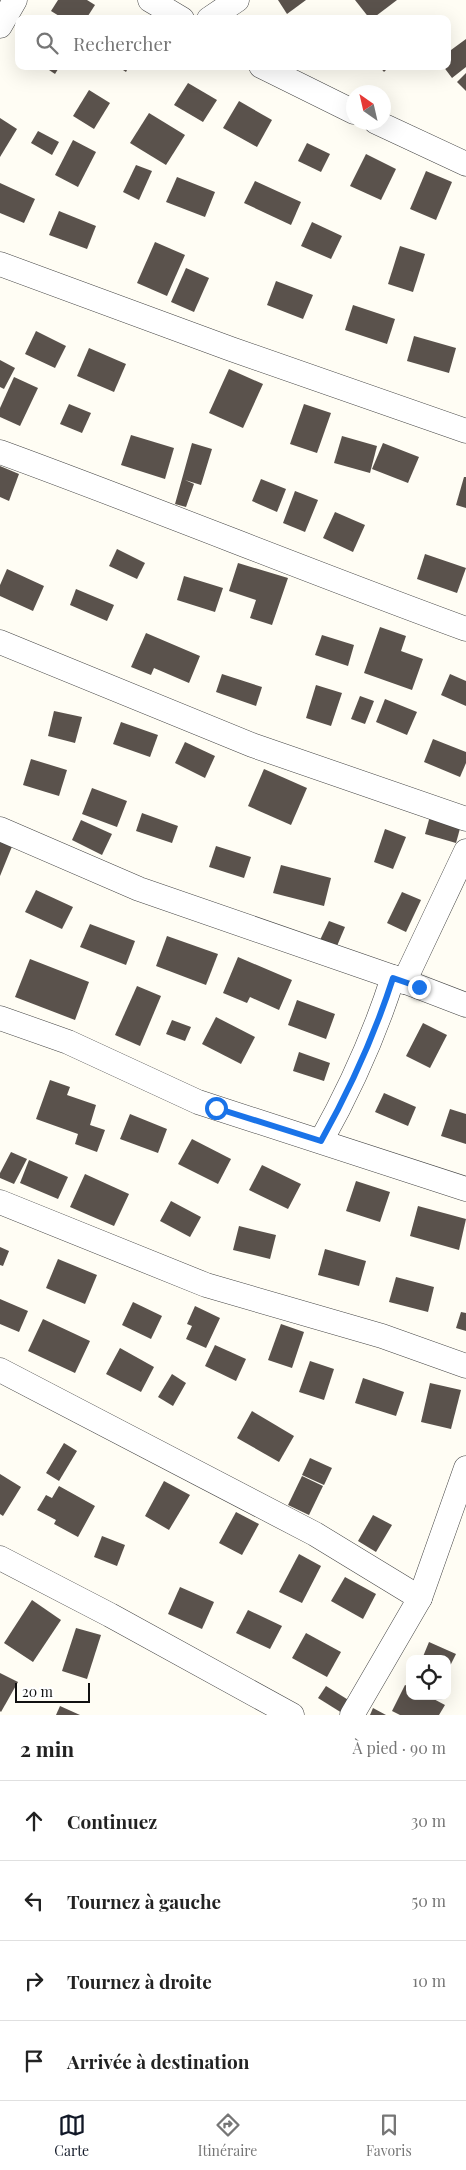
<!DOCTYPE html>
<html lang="fr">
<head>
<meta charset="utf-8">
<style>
	:root { --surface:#fff; --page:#f6f6f6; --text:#222; --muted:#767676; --line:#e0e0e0; --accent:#111827 }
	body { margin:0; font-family:"Playfair Display",serif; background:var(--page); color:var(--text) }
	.controls { position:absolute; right:15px; bottom:15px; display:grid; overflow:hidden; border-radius:10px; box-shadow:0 5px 20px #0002 }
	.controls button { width:45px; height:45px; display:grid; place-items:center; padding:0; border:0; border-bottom:1px solid var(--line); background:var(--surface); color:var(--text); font:25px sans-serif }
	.compass { position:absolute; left:346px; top:85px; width:45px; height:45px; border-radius:50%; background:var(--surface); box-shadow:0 5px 20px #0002; rotate:326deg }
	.scale { position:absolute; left:15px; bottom:12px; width:75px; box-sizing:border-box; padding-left:5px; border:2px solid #111; border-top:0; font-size:14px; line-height:18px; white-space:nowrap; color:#111; -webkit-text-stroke:4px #fff; paint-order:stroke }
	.stop { position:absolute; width:15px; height:15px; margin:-11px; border:4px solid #1a73e8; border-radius:50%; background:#fff }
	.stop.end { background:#1a73e8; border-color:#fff; box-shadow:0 1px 5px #0008 }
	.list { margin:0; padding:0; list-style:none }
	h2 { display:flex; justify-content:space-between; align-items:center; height:65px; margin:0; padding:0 20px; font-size:21px }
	h2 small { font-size:16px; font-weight:400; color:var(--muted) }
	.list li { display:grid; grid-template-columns:32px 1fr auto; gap:15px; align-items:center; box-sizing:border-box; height:80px; padding:0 20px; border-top:1px solid var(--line) }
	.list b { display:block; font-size:19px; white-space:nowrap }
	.list em { font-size:16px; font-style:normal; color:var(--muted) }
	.icon { flex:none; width:28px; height:28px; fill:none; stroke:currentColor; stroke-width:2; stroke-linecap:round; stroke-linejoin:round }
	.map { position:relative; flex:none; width:466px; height:1715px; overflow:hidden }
	.search { position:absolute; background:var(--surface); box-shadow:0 5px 20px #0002; left:15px; right:15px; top:15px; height:55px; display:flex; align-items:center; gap:12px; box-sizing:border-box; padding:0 18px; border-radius:10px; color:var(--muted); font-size:19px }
	.sheet { height:385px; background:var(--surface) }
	nav { display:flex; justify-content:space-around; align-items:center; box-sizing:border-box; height:70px; border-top:1px solid var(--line); background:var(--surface); font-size:14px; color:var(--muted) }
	nav a { display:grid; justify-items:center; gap:2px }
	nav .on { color:var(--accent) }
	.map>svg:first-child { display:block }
</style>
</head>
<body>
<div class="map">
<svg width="466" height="1715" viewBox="0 0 466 1715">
	<rect width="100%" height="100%" fill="#fffdf4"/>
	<g fill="#5a524c">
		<path d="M58,0H87L95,5L86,19H64L51,11Z"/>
		<path d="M278,0H306L287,14Z"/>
		<path d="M355,0H397L372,19H370Z"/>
		<path d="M466,39V67L452,78L443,66H447V44L451,50Z"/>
		<path d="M43,66H60L55,74Z"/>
		<path d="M117,66H129L126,72Z"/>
		<path d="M379,66H390L384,72Z"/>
		<path d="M466,73V91L457,82Z"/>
		<path d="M188,83L217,100L203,122L174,105Z"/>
		<path d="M89,90L110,103L94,129L73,116Z"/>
		<path d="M239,101L272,120L257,147L223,128Z"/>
		<path d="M149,113L185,135L166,165L130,143Z"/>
		<path d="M0,118L17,129L0,157Z"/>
		<path d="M38,131L59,142L52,155L31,143Z"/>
		<path d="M73,140L96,152L78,187L55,175Z"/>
		<path d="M307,143L330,154L321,172L298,161Z"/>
		<path d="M366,154L396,169L381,200L350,186Z"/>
		<path d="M136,165L152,171L139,200L123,192Z"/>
		<path d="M426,171L452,182L436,220L410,209Z"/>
		<path d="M177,177L215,192L205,217L166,202Z"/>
		<path d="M255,181L301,202L291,225L244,203Z"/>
		<path d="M0,183L35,199L24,223L0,213Z"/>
		<path d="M59,211L96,226L87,249L49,235Z"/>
		<path d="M312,222L342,236L331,259L301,246Z"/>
		<path d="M155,242L185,255L167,296L137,283Z"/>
		<path d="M400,246L425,254L413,292L388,284Z"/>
		<path d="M186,268L209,278L194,312L171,302Z"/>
		<path d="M276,281L313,295L303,319L267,305Z"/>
		<path d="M353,305L395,319L387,344L345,330Z"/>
		<path d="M36,331L66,346L55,368L25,354Z"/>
		<path d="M414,336L456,348L449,373L407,361Z"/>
		<path d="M89,348L126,364L114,392L77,376Z"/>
		<path d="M0,360L15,368L4,389L0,387Z"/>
		<path d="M229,369L263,384L243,428L209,413Z"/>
		<path d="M14,377L38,388L20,426L0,417V408Z"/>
		<path d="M69,404L91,413L82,433L60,424Z"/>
		<path d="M304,404L331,413L317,453L290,444Z"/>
		<path d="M131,435L174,448L165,479L121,465Z"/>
		<path d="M342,436L377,446L370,473L334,463Z"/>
		<path d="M192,443L212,449L201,485L185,480L194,484L186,507L175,504Z"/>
		<path d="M383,443L419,457L408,483L372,469Z"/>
		<path d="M0,466L19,474L9,501L0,497Z"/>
		<path d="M464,477H466V508L456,505Z"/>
		<path d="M261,479L286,489L277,512L252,501Z"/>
		<path d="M295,491L318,500L305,532L283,523Z"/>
		<path d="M335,512L365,525L353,552L323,538Z"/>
		<path d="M117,549L145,563L137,579L109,566Z"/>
		<path d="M425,554L466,568L457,593L417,579Z"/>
		<path d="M238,563L288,578L272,625L250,618L256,600L229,591Z"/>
		<path d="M7,569L44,586L33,611L0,596V585Z"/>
		<path d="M184,576L223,588L215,612L177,600Z"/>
		<path d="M76,589L114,605L107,621L70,605Z"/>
		<path d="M380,627L406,636L401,651L423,659L412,690L364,673Z"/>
		<path d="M146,633L200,656L189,683L154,668L151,675L131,667Z"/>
		<path d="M322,635L354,645L348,666L315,655Z"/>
		<path d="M222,674L262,687L256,706L216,692Z"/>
		<path d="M450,674L466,681V706L441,695Z"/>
		<path d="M316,685L342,693L331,726L306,718Z"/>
		<path d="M360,696L374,701L365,724L351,719Z"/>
		<path d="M385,699L417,712L407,735L376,722Z"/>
		<path d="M54,711L82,717L75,743L48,736Z"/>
		<path d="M121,722L158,735L150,757L113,744Z"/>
		<path d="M433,739L466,752V763L460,777L424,762Z"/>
		<path d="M185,742L215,756L205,778L175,763Z"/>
		<path d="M31,759L67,770L59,796L23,785Z"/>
		<path d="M264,769L307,788L291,825L248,806Z"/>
		<path d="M92,788L127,801L117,827L82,814Z"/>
		<path d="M142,813L178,826L172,843L136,831Z"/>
		<path d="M430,816L461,825L456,843L425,834Z"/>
		<path d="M81,820L112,834L102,855L72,840Z"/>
		<path d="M385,829L406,837L393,869L374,862Z"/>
		<path d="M0,839L13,844L0,876Z"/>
		<path d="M216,846L251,857L244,878L209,867Z"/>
		<path d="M281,865L331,878L324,906L273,893Z"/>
		<path d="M36,890L73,907L62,929L25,912Z"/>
		<path d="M402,892L421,900L406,932L387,923Z"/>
		<path d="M329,921L345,927L337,946L320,940Z"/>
		<path d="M90,924L135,941L126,965L80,947Z"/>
		<path d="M167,936L218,954L206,985L156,966Z"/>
		<path d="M238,957L292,980L279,1010L250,997L247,1003L223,993Z"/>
		<path d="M30,959L89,982L75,1020L15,997Z"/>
		<path d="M137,986L161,996L140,1046L115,1035Z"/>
		<path d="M297,1000L335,1014L326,1039L288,1025Z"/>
		<path d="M216,1017L255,1037L241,1064L202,1044Z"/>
		<path d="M172,1020L191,1027L185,1041L166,1034Z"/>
		<path d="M423,1023L447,1035L430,1068L406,1056Z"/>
		<path d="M299,1052L330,1063L324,1081L293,1071Z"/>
		<path d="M50,1080L70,1087L67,1095L96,1105L90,1125L105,1130L97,1152L75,1144L78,1134L36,1119Z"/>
		<path d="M384,1093L416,1107L408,1126L375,1112Z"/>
		<path d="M450,1109L466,1114V1144L441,1136Z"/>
		<path d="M130,1114L167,1129L158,1153L120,1139Z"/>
		<path d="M192,1139L231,1159L218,1184L178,1164Z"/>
		<path d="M11,1152L27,1159L14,1184L0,1178V1173Z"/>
		<path d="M29,1160L68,1177L58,1199L20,1183Z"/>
		<path d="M262,1165L301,1184L288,1209L249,1190Z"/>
		<path d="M85,1174L129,1194L114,1226L70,1207Z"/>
		<path d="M356,1181L390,1192L380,1222L346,1211Z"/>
		<path d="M171,1201L201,1217L190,1237L160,1221Z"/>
		<path d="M418,1206L466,1219L459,1250L410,1236Z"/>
		<path d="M239,1226L276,1235L270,1259L233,1250Z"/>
		<path d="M0,1247L9,1251L3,1266L0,1265Z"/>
		<path d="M325,1249L366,1261L359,1286L318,1275Z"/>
		<path d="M58,1259L97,1275L85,1304L46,1288Z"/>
		<path d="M396,1277L434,1287L428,1312L389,1302Z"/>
		<path d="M0,1299L28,1311L19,1332L0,1324Z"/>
		<path d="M133,1302L162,1316L151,1339L122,1325Z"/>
		<path d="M195,1306L220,1318L206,1348L186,1339L192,1326L187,1324Z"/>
		<path d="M461,1312L466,1313V1331L456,1328Z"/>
		<path d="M43,1319L90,1341L75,1373L28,1351Z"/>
		<path d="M281,1324L304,1332L292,1368L268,1360Z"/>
		<path d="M215,1345L246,1359L236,1381L205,1366Z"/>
		<path d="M120,1348L154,1367L141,1392L106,1374Z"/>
		<path d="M310,1361L334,1369L324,1400L299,1392Z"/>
		<path d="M172,1374L186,1383L173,1406L158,1397Z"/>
		<path d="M363,1378L404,1392L396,1416L355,1403Z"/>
		<path d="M430,1383L461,1390L451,1429L421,1422Z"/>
		<path d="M252,1411L294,1436L279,1462L237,1438Z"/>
		<path d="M64,1443L77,1451L59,1481L46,1473Z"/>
		<path d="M310,1458L332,1468L324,1485L302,1475Z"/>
		<path d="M0,1474L21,1487L3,1516L0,1514Z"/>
		<path d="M302,1476L323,1486L309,1515L288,1505Z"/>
		<path d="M164,1481L190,1495L169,1530L145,1516Z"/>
		<path d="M59,1486L95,1506L78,1537L54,1524L56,1520L37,1510L46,1495L52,1498Z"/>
		<path d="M236,1512L259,1524L242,1555L219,1543Z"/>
		<path d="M373,1515L392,1525L376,1552L358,1541Z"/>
		<path d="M102,1536L125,1545L117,1566L94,1557Z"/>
		<path d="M299,1554L321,1566L302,1603L279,1592Z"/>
		<path d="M345,1577L376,1594L363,1619L331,1601Z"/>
		<path d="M180,1587L214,1602L202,1629L168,1614Z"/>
		<path d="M32,1600L61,1620L33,1662L4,1643Z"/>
		<path d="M248,1610L282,1626L270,1649L236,1633Z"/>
		<path d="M76,1628L101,1635L87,1679L62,1671Z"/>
		<path d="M306,1633L341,1652L327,1677L292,1658Z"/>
		<path d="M429,1642L456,1654L447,1672V1659H422Z"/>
		<path d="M0,1673L18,1682L1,1712L0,1711Z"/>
		<path d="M405,1685L410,1687V1696H428L445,1705L439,1715H400L392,1711Z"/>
		<path d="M326,1686L350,1701L342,1713L318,1698Z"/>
		<path d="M60,1706L80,1715H56Z"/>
		<path d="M373,1708L386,1715H370Z"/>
	</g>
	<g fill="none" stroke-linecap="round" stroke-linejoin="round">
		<defs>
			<g id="minor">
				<path d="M150,0L182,19"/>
				<path d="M209,19L237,0"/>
				<path d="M0,26L15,0"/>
				<path d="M261,66L354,112"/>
				<path d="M376,122L466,164"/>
				<path d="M0,264L231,349L466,431"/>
				<path d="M0,452C156,509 310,572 466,629"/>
				<path d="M0,642L252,745L466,819"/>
				<path d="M0,829L139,889L393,977L466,1005"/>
				<path d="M404,982L466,851"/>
				<path d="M0,1018L68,1042L198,1102L466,1189"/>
				<path d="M321,1141C350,1089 375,1034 393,977"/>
				<path d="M0,1202L206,1285L382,1336L466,1366"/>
				<path d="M0,1370L315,1534L420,1598"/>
				<path d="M0,1558L110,1615L292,1715"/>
				<path d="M352,1715L420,1598L466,1468"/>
			</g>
		</defs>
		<use href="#minor" stroke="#444" stroke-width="25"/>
		<use href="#minor" stroke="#fff" stroke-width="24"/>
	</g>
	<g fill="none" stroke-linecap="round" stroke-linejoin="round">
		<path stroke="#1a73e8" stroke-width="6" d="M216,1108L321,1141C350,1089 375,1034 393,978L419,987"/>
	</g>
</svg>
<div class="controls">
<button><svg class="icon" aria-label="locate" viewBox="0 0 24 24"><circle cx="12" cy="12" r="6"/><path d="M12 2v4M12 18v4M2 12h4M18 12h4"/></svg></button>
</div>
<svg class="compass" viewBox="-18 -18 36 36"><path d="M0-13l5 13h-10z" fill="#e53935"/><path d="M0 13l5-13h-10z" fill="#767676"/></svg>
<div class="scale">20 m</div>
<div class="stop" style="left:216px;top:1108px"></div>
<div class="stop end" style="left:419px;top:987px"></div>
<div class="search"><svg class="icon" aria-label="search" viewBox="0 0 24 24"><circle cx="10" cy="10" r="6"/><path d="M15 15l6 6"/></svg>Rechercher</div>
</div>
<section class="sheet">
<h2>2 min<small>À pied · 90 m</small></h2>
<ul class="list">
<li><svg class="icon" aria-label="ahead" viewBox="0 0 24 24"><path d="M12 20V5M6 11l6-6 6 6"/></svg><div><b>Continuez</b></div><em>30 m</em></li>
<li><svg class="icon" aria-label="left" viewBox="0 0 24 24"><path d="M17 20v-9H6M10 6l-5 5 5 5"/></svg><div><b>Tournez à gauche</b></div><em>50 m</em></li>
<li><svg class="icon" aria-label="right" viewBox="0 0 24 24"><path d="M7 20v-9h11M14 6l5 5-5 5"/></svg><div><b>Tournez à droite</b></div><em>10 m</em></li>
<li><svg class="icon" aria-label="arrive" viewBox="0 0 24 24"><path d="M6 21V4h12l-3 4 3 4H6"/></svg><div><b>Arrivée à destination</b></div></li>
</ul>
</section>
<nav>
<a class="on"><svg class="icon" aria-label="map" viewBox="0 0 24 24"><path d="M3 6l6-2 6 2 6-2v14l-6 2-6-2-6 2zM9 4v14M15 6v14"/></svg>Carte</a>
<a><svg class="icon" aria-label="directions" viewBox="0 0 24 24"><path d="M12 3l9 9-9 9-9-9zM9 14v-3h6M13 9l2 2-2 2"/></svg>Itinéraire</a>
<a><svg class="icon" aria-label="saved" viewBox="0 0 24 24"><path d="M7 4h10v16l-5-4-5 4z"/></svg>Favoris</a>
</nav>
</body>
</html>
